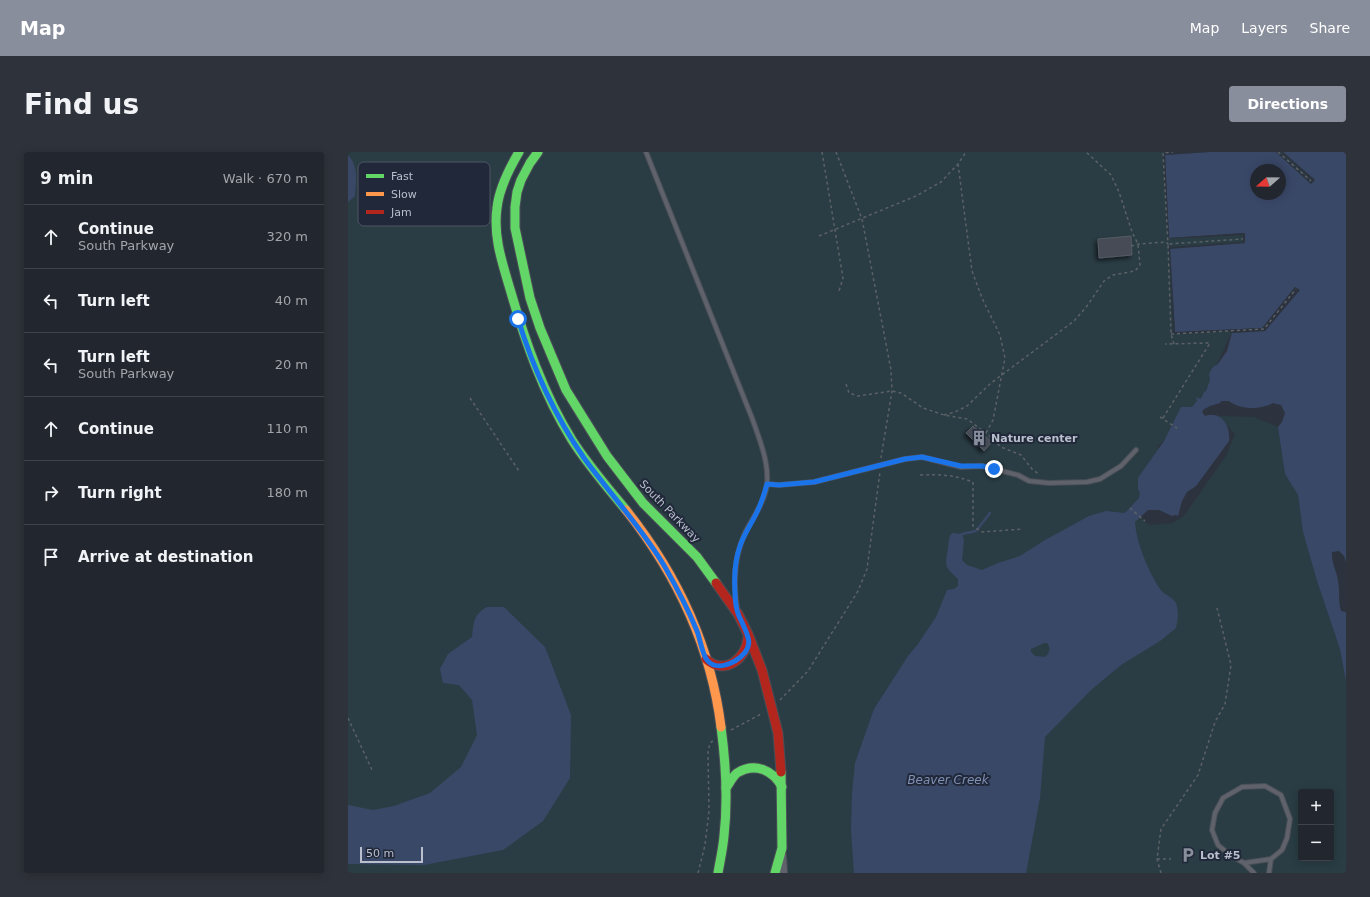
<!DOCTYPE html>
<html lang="en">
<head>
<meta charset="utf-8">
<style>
	:root { --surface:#22262e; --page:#2e323a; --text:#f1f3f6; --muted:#a2a5aa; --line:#3f434a; --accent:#888e9b }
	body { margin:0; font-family:"DejaVu Sans",sans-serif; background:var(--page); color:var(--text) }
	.controls { position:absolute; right:12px; bottom:12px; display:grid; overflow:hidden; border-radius:4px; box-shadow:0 2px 10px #0003 }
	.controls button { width:36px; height:36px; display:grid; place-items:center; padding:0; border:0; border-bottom:1px solid var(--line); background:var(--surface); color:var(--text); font:20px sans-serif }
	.compass { position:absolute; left:902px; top:12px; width:36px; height:36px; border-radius:50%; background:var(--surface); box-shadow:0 2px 10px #0003; rotate:250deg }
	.scale { position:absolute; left:12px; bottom:10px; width:63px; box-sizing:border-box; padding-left:4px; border:2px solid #b9bfcd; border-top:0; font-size:11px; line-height:14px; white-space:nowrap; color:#b9bfcd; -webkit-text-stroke:3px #202839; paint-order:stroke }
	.stop { position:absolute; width:12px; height:12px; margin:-9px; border:3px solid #1a73e8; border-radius:50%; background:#fff }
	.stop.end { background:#1a73e8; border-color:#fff; box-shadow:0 1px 4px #0008 }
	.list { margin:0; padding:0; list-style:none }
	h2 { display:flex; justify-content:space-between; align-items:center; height:52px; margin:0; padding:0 16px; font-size:17px }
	h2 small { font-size:13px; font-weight:400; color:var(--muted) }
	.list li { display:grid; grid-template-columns:26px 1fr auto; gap:12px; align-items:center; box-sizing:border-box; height:64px; padding:0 16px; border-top:1px solid var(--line) }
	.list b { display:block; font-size:15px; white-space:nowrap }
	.list p { margin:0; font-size:13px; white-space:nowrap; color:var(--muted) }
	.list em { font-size:13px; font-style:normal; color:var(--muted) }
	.icon { flex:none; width:22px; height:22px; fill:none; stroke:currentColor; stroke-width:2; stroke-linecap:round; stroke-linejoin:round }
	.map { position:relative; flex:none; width:998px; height:721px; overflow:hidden; border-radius:4px }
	header { display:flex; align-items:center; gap:24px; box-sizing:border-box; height:56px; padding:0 20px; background:var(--accent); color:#fff }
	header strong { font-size:19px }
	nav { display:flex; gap:22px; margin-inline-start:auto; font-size:14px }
	.intro { display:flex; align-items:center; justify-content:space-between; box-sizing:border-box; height:96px; padding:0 24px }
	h1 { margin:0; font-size:28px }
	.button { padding:10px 18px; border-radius:4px; background:var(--accent); color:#fff; font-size:14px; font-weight:700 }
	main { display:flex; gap:24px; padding:0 24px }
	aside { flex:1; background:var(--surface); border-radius:4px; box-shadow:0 2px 10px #0003 }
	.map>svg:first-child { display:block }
</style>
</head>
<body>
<header>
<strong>Map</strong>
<nav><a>Map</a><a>Layers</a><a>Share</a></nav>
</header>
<div class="intro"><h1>Find us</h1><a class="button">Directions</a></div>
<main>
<aside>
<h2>9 min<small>Walk · 670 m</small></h2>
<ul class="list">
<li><svg class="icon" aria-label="ahead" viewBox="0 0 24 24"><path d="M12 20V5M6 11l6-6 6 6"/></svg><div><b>Continue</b><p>South Parkway</p></div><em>320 m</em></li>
<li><svg class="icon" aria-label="left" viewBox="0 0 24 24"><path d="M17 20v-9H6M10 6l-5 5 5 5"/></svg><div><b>Turn left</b></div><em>40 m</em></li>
<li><svg class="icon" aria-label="left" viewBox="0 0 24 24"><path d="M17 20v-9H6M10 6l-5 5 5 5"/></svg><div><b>Turn left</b><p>South Parkway</p></div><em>20 m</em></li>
<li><svg class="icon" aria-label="ahead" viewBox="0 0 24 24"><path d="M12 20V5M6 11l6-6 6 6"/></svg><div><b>Continue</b></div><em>110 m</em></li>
<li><svg class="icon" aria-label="right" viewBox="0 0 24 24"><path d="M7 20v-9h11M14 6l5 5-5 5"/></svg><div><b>Turn right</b></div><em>180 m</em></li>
<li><svg class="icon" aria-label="arrive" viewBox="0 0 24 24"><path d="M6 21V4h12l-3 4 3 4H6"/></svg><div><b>Arrive at destination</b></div></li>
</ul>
</aside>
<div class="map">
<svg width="998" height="721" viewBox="0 0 998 721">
	<defs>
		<filter id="shadow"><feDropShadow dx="-2.5" dy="2.5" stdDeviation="2" flood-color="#0009"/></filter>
	</defs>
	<rect width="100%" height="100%" fill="#2d333e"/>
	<path fill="#2a3d44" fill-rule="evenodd" d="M0,0H937L969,27L954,140L917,181L882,183L852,252L811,293L788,361L801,373L825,371L836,364L878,304L887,282L870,264L906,265L930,275L937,322L950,343L955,380L969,429L992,497L998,530V721H0ZM908,18H932V42H908ZM953,640H983V706H953Z"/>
	<g fill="#3a4868" fill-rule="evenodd">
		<path d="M861,0H928L963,32L967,28L935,0H998V410L996,404L991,399L984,400C983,411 989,419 990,429C992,439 990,449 993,459L998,460V530L992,497L969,429L955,380L950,343L937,322L930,275L934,270L937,261L933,253L925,251C913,258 892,258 881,249H873L872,251L862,254L856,257L854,260L857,264C873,258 883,274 881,289L848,334L839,340L834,349L830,364L828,363L824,364L811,358H800L787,370C788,390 801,421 812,437C816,443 825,445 828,451C831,460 830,467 828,476L812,489L773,513L743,538L697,585L692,646L678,721H506L503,678L504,641L507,611L526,557L560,504L570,492L588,465L599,438L606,437L610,434V427C596,414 597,415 600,396C601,390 600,386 604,381L614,382L616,388L614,408L619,413L634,418L650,411L672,404L697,388L741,364L758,359L776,361L778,360L791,346L792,341L790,337V326L816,289L833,255H844L849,249L848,245L852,247L854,245L856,240L858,239L862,228L861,222L864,216L870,212L879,199L884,181L917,179L951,138L947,135L915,176L827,180L822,96L897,91L896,81L821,86L817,3ZM908,18H932V42H908ZM696,491H699C703,496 702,501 697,505L687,504L683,500V497Z"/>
		<path d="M0,3C11,14 8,30 7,44L0,50Z"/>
		<path d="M139,455H156L197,495L223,563L222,626L195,669L155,698L76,713L0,712V653L25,658L46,654L82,641L113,615L129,583L124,548L111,533L95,531L92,517L100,502L124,485C126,470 125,463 139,455Z"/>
	</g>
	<g fill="#2d333e">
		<path d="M830,0H861L817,3L821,86L897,81V91L822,97L827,180L914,176L947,135L952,138L917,179L882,181L883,179L827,182L825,181L821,95L895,90V83L820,87L815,3L817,1Z"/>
		<path d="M928,0H931L963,29L964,28L933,0H935L967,28L963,32Z"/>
	</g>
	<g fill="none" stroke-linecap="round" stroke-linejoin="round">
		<path stroke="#3a4868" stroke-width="2.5" d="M614,382L628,379L642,361"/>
	</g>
	<g fill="#464b54" stroke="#565b65" filter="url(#shadow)">
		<path d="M783,84L784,103L751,106L750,87Z"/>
		<path d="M625,274L644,290L636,299L618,281Z"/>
	</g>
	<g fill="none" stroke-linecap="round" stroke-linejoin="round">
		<defs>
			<g id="lane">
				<path d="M298,0L404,266C411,286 421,310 419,331C418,348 404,367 397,381C386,405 385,431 389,456"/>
				<path d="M419,332L431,333L466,330L557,307L574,305L613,315L634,314L670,323L681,329L701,331L739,330L752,327L773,314L788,298"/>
				<path d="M896,711L906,721"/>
				<path d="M921,721L923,707L934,698L939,686L942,667L933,643L917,634L894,635L875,646L867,661L864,678L870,693L882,703L896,711L923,707"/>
			</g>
			<path id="street" d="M434,704L435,721"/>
			<g id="fast">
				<path d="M171,0C161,17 151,36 149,56C145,84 154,110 162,137C177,189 195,241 224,288C240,313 259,335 278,358"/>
				<path d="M190,0L182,11L173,28L169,40L167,55V76L182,146L192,176L218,238L259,304L295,351L349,405L368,431"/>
				<path d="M378,636C382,631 384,625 389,621C407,610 425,618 434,635"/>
				<path d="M370,721C372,709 375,696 376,684C380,648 378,612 373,575"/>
				<path d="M427,721L434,696L433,620"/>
			</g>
			<path id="slow" d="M278,358C328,421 363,495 373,575"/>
			<g id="jam">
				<path d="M368,431L390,462L400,482L414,518L430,581L433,620"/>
				<path d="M358,507C376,524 399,507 400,485"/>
			</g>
		</defs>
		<use href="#lane" stroke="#4a4e56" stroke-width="6"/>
		<use href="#street" stroke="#4a4e56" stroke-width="10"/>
		<use href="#fast" stroke="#4a4e56" stroke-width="11"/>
		<use href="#slow" stroke="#4a4e56" stroke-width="11"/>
		<use href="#jam" stroke="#4a4e56" stroke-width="11"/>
		<g stroke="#5c6167" stroke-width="1.5" stroke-dasharray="3 3" stroke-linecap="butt">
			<path d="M474,0L495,126L491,139"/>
			<path d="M488,0L514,67L543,218L544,239L533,306"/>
			<path d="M930,0L963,29"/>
			<path d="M610,12L624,119L634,146L652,183L657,206L645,268L638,281"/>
			<path d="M471,84L568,44L593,30L610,12L618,0"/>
			<path d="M783,94L790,92L818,90L820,92L815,1L825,0"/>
			<path d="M823,182L916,177L948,137"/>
			<path d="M826,192L823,182L820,92L895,87"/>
			<path d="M498,232L501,241L510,244L544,239L553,241L575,256L596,263L619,267L638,281L653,295L673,303L684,317L692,323"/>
			<path d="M122,246L171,319"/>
			<path d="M596,263L607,260L619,254L643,231L726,169L739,154L756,129L765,123L787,119L792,113L790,92L784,80L771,40L763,23L738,0"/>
			<path d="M812,265L829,276"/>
			<path d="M815,266L862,191L817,192"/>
			<path d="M572,323C593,322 606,323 625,330V374L634,380L675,377"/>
			<path d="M782,356L797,369"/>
			<path d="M432,548L460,519L510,439L519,417L532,320"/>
			<path d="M0,566L24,618"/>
			<path d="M383,578L415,561"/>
			<path d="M809,707H823"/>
			<path d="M350,721L357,693L361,659L360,600L362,591L366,588"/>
			<path d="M813,721L809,707L813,677L850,623L867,570L877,552L883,513L869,456"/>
		</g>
		<use href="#lane" stroke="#5f626b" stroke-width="4"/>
		<use href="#street" stroke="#5f626b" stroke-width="8"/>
		<use href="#fast" stroke="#63d668" stroke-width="9"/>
		<use href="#slow" stroke="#ff974d" stroke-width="9"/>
		<use href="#jam" stroke="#b3261e" stroke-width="9"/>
	</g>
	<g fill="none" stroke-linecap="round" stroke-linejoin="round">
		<path stroke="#1a73e8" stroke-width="5" d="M170,167C185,216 207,264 236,306C263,343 294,376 317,415C329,436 340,457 349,479C352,486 354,502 359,508C366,517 378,514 387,509C410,495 399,482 391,464C388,457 387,447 387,440C386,425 387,408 392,394C397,379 407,367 412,353C415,346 417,339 419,332L431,333L466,330L557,307L574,305L613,314H634L646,317"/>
	</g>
	<defs>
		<symbol id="building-bare" viewBox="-9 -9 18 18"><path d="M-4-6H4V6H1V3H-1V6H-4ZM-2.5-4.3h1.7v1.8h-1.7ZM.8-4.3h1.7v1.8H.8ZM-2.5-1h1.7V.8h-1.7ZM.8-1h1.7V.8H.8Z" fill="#888e9b" stroke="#202839" stroke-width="2.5" paint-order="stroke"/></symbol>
		<symbol id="parking-bare" viewBox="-9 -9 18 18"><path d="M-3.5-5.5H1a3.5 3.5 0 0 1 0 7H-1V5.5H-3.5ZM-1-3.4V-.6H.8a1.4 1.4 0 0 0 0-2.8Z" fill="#888e9b" stroke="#202839" stroke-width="2.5" paint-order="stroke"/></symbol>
	</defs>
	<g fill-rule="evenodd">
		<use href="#building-bare" x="620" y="275" width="22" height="22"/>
		<use href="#parking-bare" x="829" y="692" width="22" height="22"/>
	</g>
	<g text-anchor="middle" stroke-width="4" stroke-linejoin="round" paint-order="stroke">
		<g font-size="11" font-weight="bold" fill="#b9bfcd" stroke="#202839" text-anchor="start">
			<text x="643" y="290">Nature center</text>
			<text x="852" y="707">Lot #5</text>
		</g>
		<g font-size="11" fill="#b9bfcd" stroke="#202839">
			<text transform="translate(322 359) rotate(46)" y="4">South Parkway</text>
		</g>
		<g font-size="12" font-style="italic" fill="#8091b4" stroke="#202839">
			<text x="600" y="632">Beaver Creek</text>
		</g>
	</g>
	<rect x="10" y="10" width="132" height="64" rx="6" fill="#202839" stroke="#4e5565" stroke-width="1"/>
	<rect x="18" y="22" width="18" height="4" fill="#63d668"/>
	<rect x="18" y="40" width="18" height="4" fill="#ff974d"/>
	<rect x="18" y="58" width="18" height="4" fill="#b3261e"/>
	<g font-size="11" fill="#b9bfcd">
		<text x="43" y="28">Fast</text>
		<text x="43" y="46">Slow</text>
		<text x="43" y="64">Jam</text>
	</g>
</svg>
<div class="controls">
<button>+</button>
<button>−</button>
</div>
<svg class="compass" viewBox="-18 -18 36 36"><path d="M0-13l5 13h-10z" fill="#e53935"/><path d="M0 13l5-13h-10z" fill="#a2a5aa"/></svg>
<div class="scale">50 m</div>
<div class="stop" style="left:170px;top:167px"></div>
<div class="stop end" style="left:646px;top:317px"></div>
</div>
</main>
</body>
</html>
